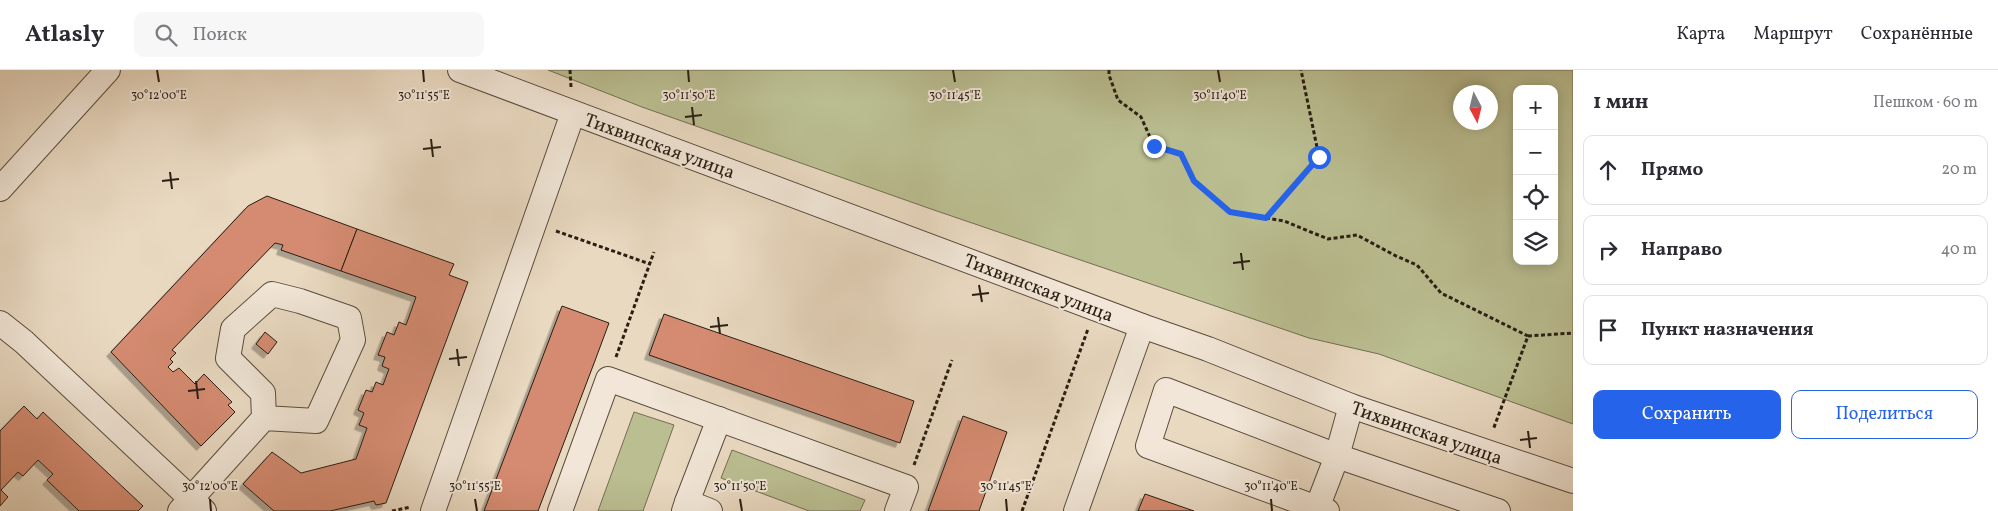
<!DOCTYPE html>
<html lang="ru">
<head>
<meta charset="utf-8">
<style>
	:root { --surface:#fff; --page:#f7f7f7; --text:#2b2b33; --muted:#7c7c81; --line:#e1e1e2; --accent:#2563eb }
	body { margin:0; font-family:Vollkorn,serif; background:var(--page); color:var(--text) }
	.controls { position:absolute; right:15px; top:15px; display:grid; overflow:hidden; border-radius:10px; box-shadow:0 2px 12px #0003 }
	.controls button { width:45px; height:45px; display:grid; place-items:center; padding:0; border:0; border-bottom:1px solid var(--line); background:var(--surface); color:var(--text); font:25px sans-serif }
	.compass { position:absolute; left:1453px; top:15px; width:45px; height:45px; border-radius:50%; background:var(--surface); box-shadow:0 2px 12px #0003; rotate:173deg }
	.stop { position:absolute; width:15px; height:15px; margin:-11px; border:4px solid #2563eb; border-radius:50%; background:#fff }
	.stop.end { background:#2563eb; border-color:#fff; box-shadow:0 1px 5px #0008 }
	.list { margin:0; padding:0; list-style:none }
	h2 { display:flex; justify-content:space-between; align-items:center; height:65px; margin:0; padding:0 20px; font-size:21px }
	h2 small { font-size:16px; font-weight:400; color:var(--muted) }
	.list li { display:grid; grid-template-columns:32px 1fr auto; gap:15px; align-items:center; box-sizing:border-box; height:70px; margin:0 10px 10px; padding:0 10px; border:1px solid var(--line); border-radius:10px }
	.list b { display:block; font-size:19px; white-space:nowrap }
	.list em { font-size:16px; font-style:normal; color:var(--muted) }
	.actions { display:flex; gap:10px; padding:15px 20px }
	.actions a { flex:1; padding:11px 0; border:1px solid var(--accent); border-radius:10px; text-align:center; font-size:18px; color:var(--accent) }
	.actions .main { background:var(--accent); color:#fff }
	.icon { flex:none; width:28px; height:28px; fill:none; stroke:currentColor; stroke-width:2; stroke-linecap:round; stroke-linejoin:round }
	.map { position:relative; flex:none; width:1573px; height:441px; overflow:hidden }
	header { display:flex; align-items:center; gap:30px; box-sizing:border-box; height:70px; padding:0 25px; background:var(--surface); border-bottom:1px solid var(--line) }
	header strong { font-size:24px }
	nav { display:flex; gap:28px; margin-inline-start:auto; font-size:18px }
	.search { width:350px; height:45px; background:var(--page); display:flex; align-items:center; gap:12px; box-sizing:border-box; padding:0 18px; border-radius:10px; color:var(--muted); font-size:19px }
	main { display:flex }
	aside { flex:1; background:var(--surface) }
	.map>svg:first-child { display:block }
</style>
</head>
<body>
<header>
<strong>Atlasly</strong>
<div class="search"><svg class="icon" aria-label="search" viewBox="0 0 24 24"><circle cx="10" cy="10" r="6"/><path d="M15 15l6 6"/></svg>Поиск</div>
<nav><a>Карта</a><a>Маршрут</a><a>Сохранённые</a></nav>
</header>
<main>
<div class="map">
<svg width="1573" height="441" viewBox="0 0 1573 441">
	<defs>
		<filter id="shadow"><feDropShadow dx="-4.5" dy="4.5" stdDeviation="0" flood-color="#0004"/></filter>
	</defs>
	<rect width="100%" height="100%" fill="#e9d9c1"/>
	<filter id="stains"><feTurbulence type="fractalNoise" baseFrequency=".004" numOctaves="4"/><feColorMatrix values="0 0 0 0 .2 0 0 0 0 .09 0 0 0 0 .02 0 0 0 .5 -.17"/></filter>
	<radialGradient id="worn" r=".72"><stop offset=".6" stop-color="#630" stop-opacity="0"/><stop offset="1" stop-color="#630" stop-opacity=".3"/></radialGradient>
	<g fill="#babe91" stroke="#726e52" fill-rule="evenodd">
		<path d="M548,0H1573V354L1379,284L1309,268L931,139L642,37ZM1517,19H1554V191H1517ZM1490,22V52H1460V22Z"/>
		<path d="M634,342L674,355L643,441H598Z"/>
		<path d="M732,380L865,430L860,441H809L721,408Z"/>
	</g>
	<g fill="#d58b71" stroke="#291e13" filter="url(#shadow)">
		<path d="M267,126L357,159L341,201L281,180L283,175L275,173L172,280L176,283L170,289L173,292L168,297L173,302L179,298L195,314L204,304L232,332L228,335L235,342L201,376L111,282L248,136Z"/>
		<path d="M357,159L454,194L449,205L468,212L386,433L376,435L374,431L330,441H274L243,414L272,382L301,403L356,389L367,358L359,355L364,343L358,340L366,320L372,322L376,312L383,315L389,299L382,296L385,287L378,285L387,262L394,265L399,252L406,255L416,227L341,201Z"/>
		<path d="M562,236L609,253L596,288L538,441H484Z"/>
		<path d="M664,244L914,331L900,373L649,285Z"/>
		<path d="M265,262L277,272L268,284L256,274Z"/>
		<path d="M24,336L37,349L43,342L143,436L138,441H79L47,410L53,404L38,390L23,406L18,402L1,420L8,427L0,436V361Z"/>
		<path d="M963,346L1007,362L979,441H928Z"/>
		<path d="M1145,424L1194,441H1138Z"/>
	</g>
	<g fill="none" stroke-linecap="round" stroke-linejoin="round">
		<defs>
			<g id="minor">
				<path d="M460,0L1142,256L1208,279L1351,336L1573,411"/>
				<path d="M0,119L108,0"/>
				<path d="M0,253L24,272L204,441"/>
				<path d="M687,432L719,349"/>
				<path d="M1317,438L1148,376L1166,320L1337,386L1498,441"/>
				<path d="M180,441L264,348L263,323L228,288L233,259L272,224L300,231L349,248L353,270L316,351L264,348"/>
				<path d="M433,441L573,43"/>
				<path d="M560,441L608,309L906,417L897,441"/>
				<path d="M684,441L687,432L710,441"/>
				<path d="M1076,441L1142,256"/>
				<path d="M1327,441L1317,438L1337,386L1351,336"/>
			</g>
		</defs>
		<use href="#minor" stroke="#594d3e" stroke-width="26"/>
		<g stroke="#291e13" stroke-width="3" stroke-dasharray="4 2.5" stroke-linecap="butt">
			<path d="M570,0L571,17"/>
			<path d="M1109,0V5L1118,30L1141,47L1154,76L1181,84L1194,111L1230,142L1284,151L1328,169L1357,165L1396,186L1417,195L1441,223L1528,266L1493,360"/>
			<path d="M1266,148L1319,87L1301,0"/>
			<path d="M556,161L650,194"/>
			<path d="M1528,266L1573,263"/>
			<path d="M616,287L654,182"/>
			<path d="M914,395L952,290"/>
			<path d="M392,441L411,437"/>
			<path d="M1022,441L1088,259"/>
		</g>
		<use href="#minor" stroke="#f1e6d7" stroke-width="24"/>
	</g>
	<g fill="none" stroke-linecap="round" stroke-linejoin="round">
		<path stroke="#2563eb" stroke-width="6" d="M1154,76L1181,84L1194,111L1230,142L1266,148L1319,87"/>
	</g>
	<path fill="none" stroke="#291e13" stroke-width="2" d="M157,0L159,12M423,0L424,12M688,0L689,12M953,0L955,12M1218,0L1220,12M692,37L694,55M685,47L702,45M431,69L433,87M423,79L441,77M170,102L172,119M162,111L179,109M1241,183L1243,200M1233,193L1250,191M979,215L982,232M972,225L989,223M718,247L720,264M710,257L728,255M457,279L459,296M449,289L467,287M196,311L198,329M188,321L205,319M1528,361L1530,378M1520,370L1537,368M210,429L211,441M475,429L477,441M740,429L742,441M1006,429L1007,441M1271,429L1272,441"/>
	<g text-anchor="middle" stroke-width="4" stroke-linejoin="round" paint-order="stroke">
		<g font-size="19" fill="#291e13" stroke="#f1e6d7">
			<text transform="translate(660 75) rotate(20)" y="7">Тихвинская улица</text>
			<text transform="translate(1039 217) rotate(21)" y="7">Тихвинская улица</text>
			<text transform="translate(1427 362) rotate(19)" y="7">Тихвинская улица</text>
		</g>
	</g>
	<g font-size="12" text-anchor="middle" fill="#291e13" stroke="#f1e6d7" stroke-width="4" stroke-linejoin="round" paint-order="stroke">
		<text x="159" y="29">30°12'00"E</text>
		<text x="424" y="29">30°11'55"E</text>
		<text x="689" y="29">30°11'50"E</text>
		<text x="955" y="29">30°11'45"E</text>
		<text x="1220" y="29">30°11'40"E</text>
		<text x="210" y="420">30°12'00"E</text>
		<text x="475" y="420">30°11'55"E</text>
		<text x="740" y="420">30°11'50"E</text>
		<text x="1006" y="420">30°11'45"E</text>
		<text x="1271" y="420">30°11'40"E</text>
	</g>
	<rect width="100%" height="100%" filter="url(#stains)"/>
	<rect width="100%" height="100%" fill="url(#worn)"/>
</svg>
<div class="controls">
<button>+</button>
<button>−</button>
<button><svg class="icon" aria-label="locate" viewBox="0 0 24 24"><circle cx="12" cy="12" r="6"/><path d="M12 2v4M12 18v4M2 12h4M18 12h4"/></svg></button>
<button><svg class="icon" aria-label="layers" viewBox="0 0 24 24"><path d="M12 4l9 5-9 5-9-5zM3 14l9 5 9-5"/></svg></button>
</div>
<svg class="compass" viewBox="-18 -18 36 36"><path d="M0-13l5 13h-10z" fill="#e53935"/><path d="M0 13l5-13h-10z" fill="#7c7c81"/></svg>
<div class="stop" style="left:1319px;top:87px"></div>
<div class="stop end" style="left:1154px;top:76px"></div>
</div>
<aside>
<h2>1 мин<small>Пешком · 60 m</small></h2>
<ul class="list">
<li><svg class="icon" aria-label="ahead" viewBox="0 0 24 24"><path d="M12 20V5M6 11l6-6 6 6"/></svg><div><b>Прямо</b></div><em>20 m</em></li>
<li><svg class="icon" aria-label="right" viewBox="0 0 24 24"><path d="M7 20v-9h11M14 6l5 5-5 5"/></svg><div><b>Направо</b></div><em>40 m</em></li>
<li><svg class="icon" aria-label="arrive" viewBox="0 0 24 24"><path d="M6 21V4h12l-3 4 3 4H6"/></svg><div><b>Пункт назначения</b></div></li>
</ul>
<div class="actions"><a class="main">Сохранить</a><a>Поделиться</a></div>
</aside>
</main>
</body>
</html>
